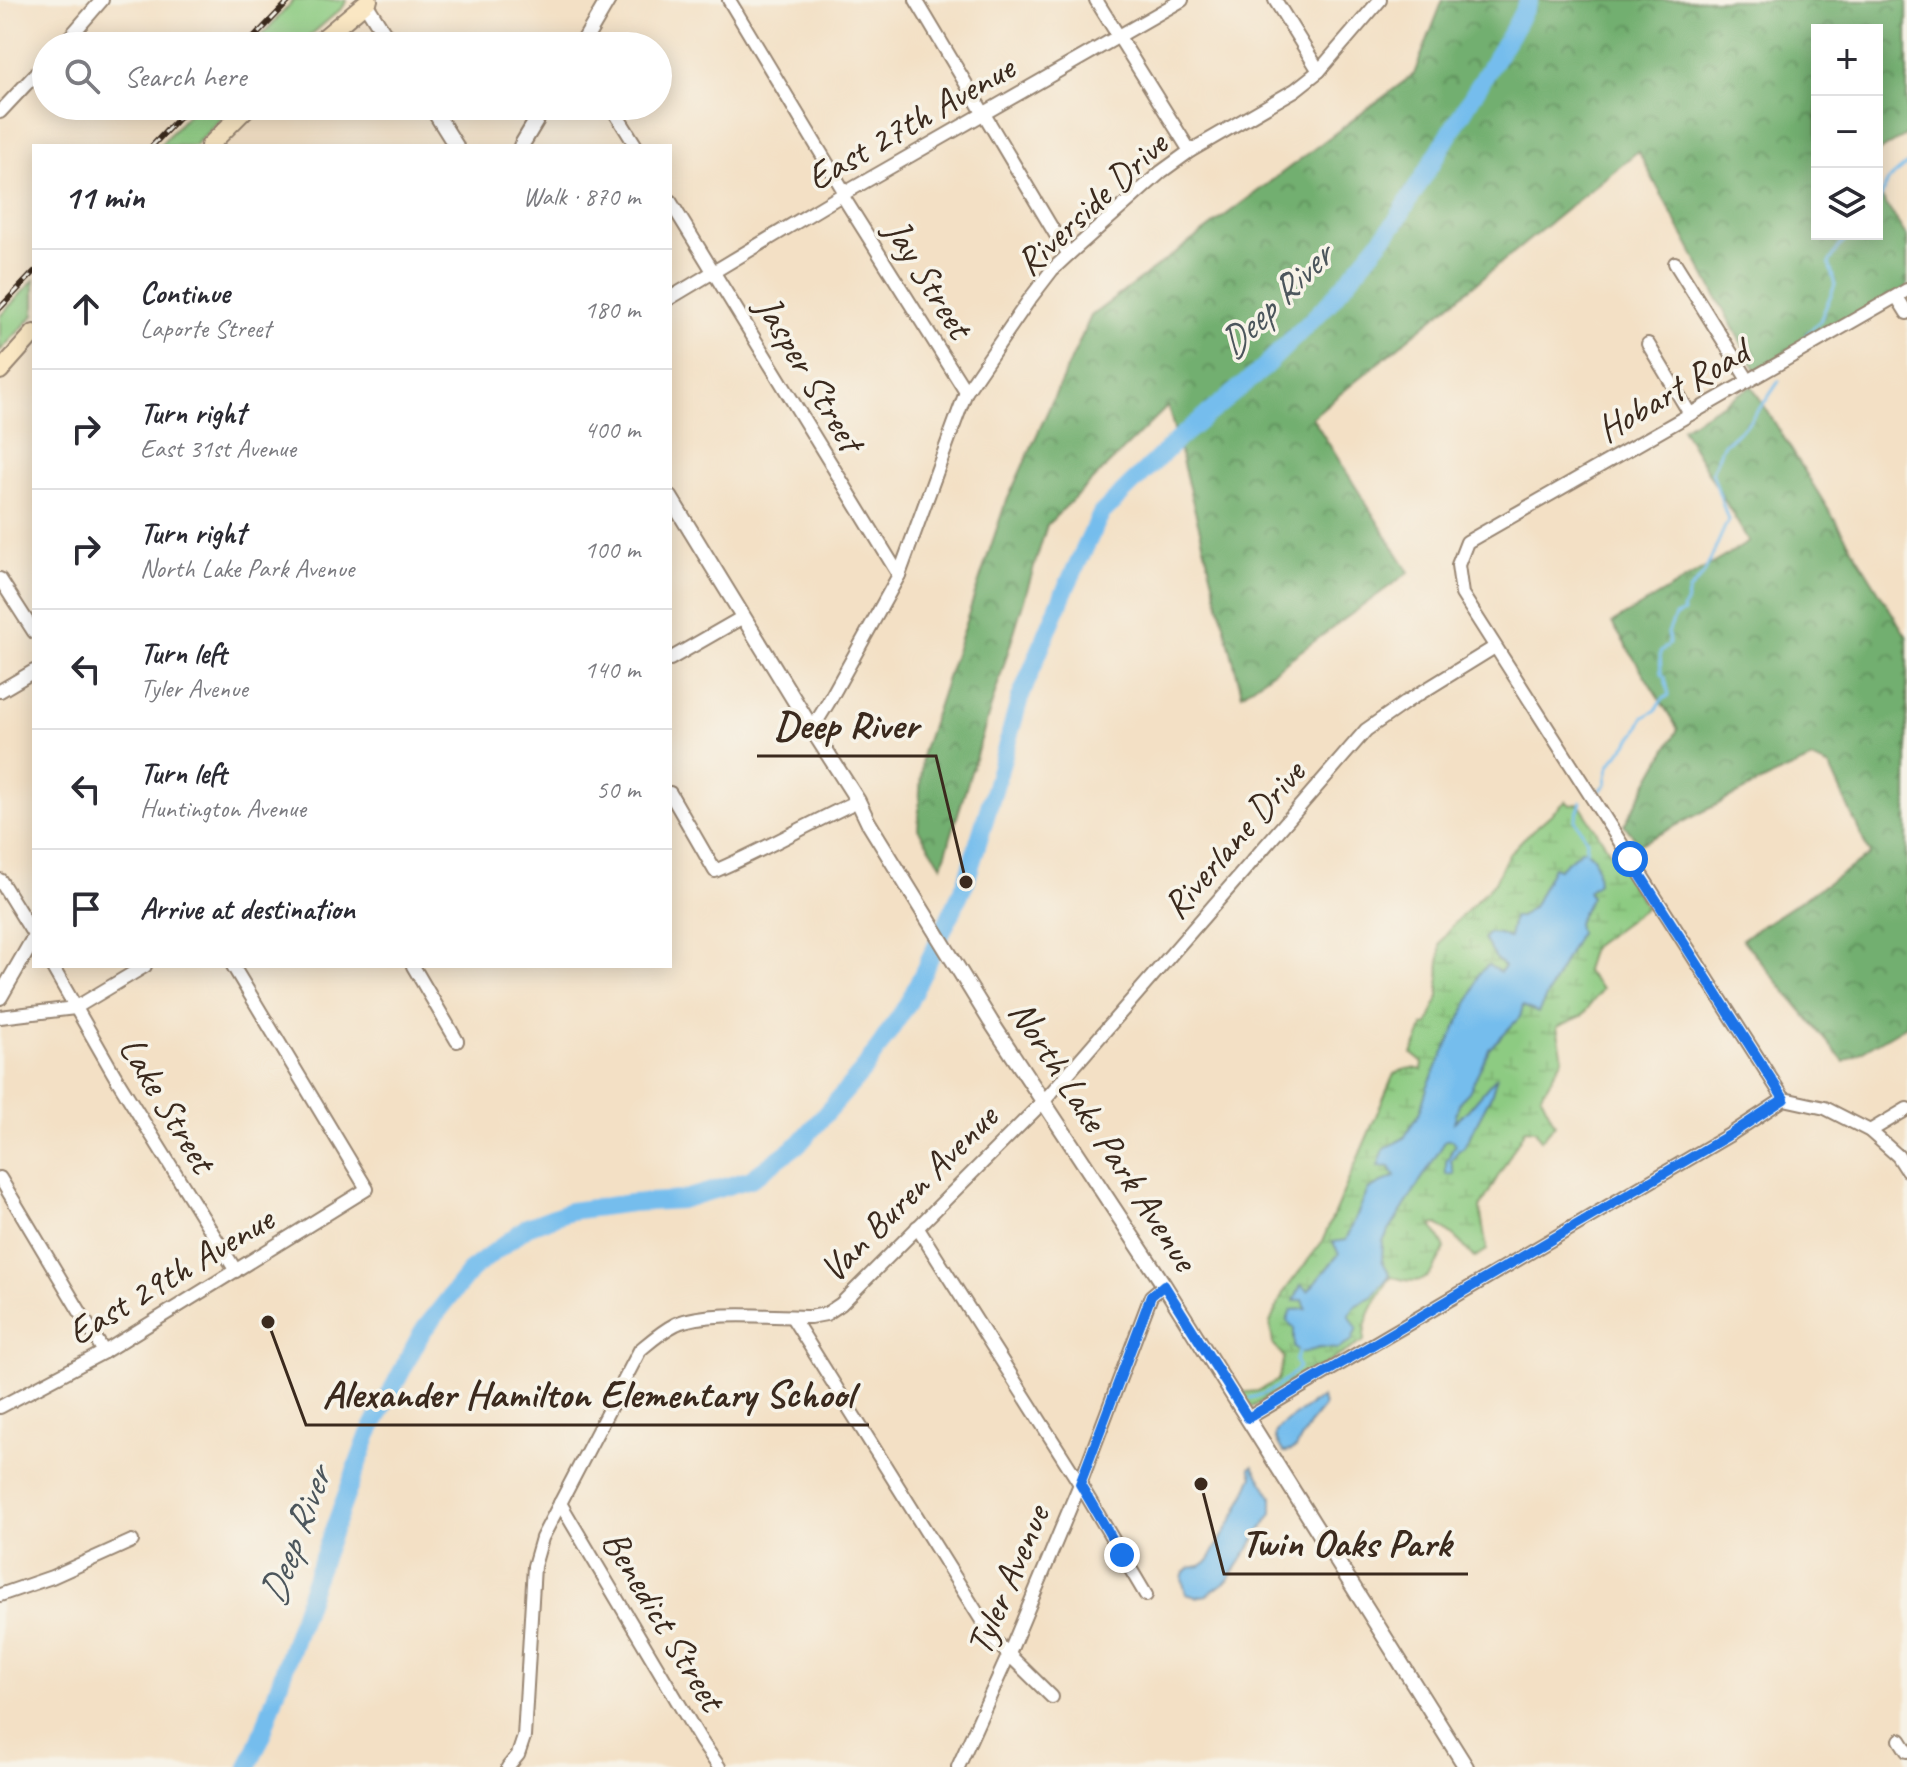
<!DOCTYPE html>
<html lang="en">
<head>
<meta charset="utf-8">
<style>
	:root { --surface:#fff; --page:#f7f7f7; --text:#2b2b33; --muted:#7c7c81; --line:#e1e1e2 }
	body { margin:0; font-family:Caveat,sans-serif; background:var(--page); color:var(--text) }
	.controls { position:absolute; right:24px; top:24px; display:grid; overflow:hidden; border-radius:0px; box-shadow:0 4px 20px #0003 }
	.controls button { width:72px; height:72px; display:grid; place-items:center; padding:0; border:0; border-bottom:2px solid var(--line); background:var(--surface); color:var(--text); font:40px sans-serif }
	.stop { position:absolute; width:24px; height:24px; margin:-18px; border:6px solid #1a73e8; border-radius:50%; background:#fff }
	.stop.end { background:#1a73e8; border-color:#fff; box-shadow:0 2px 8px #0008 }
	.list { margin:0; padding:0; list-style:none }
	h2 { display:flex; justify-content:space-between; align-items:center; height:104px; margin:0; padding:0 32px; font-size:34px }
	h2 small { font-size:26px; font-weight:400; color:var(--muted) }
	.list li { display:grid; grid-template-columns:52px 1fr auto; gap:24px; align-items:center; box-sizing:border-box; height:120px; padding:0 32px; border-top:2px solid var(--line) }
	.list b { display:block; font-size:30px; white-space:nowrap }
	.list p { margin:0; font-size:26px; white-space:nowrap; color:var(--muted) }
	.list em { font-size:26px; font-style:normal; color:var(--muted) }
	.icon { flex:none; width:44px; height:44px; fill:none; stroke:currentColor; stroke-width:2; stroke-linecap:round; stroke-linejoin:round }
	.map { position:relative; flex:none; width:1907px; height:1767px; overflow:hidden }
	.search { position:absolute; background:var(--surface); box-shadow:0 4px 20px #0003; left:32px; top:32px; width:640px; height:88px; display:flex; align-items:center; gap:20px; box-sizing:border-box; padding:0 28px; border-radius:44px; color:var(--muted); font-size:30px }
	.panel { position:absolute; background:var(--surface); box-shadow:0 4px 20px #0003; left:32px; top:144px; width:640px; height:824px; border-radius:0px }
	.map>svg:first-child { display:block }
</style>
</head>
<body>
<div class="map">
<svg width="1907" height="1767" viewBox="0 0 1907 1767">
	<defs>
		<pattern id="forest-crowns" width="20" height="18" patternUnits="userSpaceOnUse" patternTransform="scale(2)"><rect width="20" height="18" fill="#72af70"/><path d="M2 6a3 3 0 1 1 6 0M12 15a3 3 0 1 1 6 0" fill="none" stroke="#5f8f5b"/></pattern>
		<pattern id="wetland-marsh" width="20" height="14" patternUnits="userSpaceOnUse" patternTransform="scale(2)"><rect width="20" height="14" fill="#8dcb82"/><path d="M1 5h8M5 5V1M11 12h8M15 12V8" fill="none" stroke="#7bae70"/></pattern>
	</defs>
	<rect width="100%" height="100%" fill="#f7f3e8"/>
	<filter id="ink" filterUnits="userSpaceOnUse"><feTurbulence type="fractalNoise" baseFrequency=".0125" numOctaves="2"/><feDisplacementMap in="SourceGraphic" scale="16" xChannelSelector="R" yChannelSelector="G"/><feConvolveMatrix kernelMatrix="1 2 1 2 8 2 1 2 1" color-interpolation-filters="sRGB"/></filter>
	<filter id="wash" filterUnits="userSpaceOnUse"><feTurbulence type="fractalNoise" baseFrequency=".006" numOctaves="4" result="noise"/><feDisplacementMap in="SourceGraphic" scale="32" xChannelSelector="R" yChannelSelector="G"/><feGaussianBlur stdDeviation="1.8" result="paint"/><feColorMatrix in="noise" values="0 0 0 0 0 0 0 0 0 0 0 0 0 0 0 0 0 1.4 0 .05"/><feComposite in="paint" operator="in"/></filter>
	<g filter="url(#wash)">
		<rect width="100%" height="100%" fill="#f3e0c5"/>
		<g fill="#8dcb82" stroke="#647a50" stroke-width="2">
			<path d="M294,0H347L343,7L298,46H252Z"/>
			<path d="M196,106H234L194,146H159Z"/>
			<path d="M34,280V315L0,351V316Z"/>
		</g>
		<g fill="url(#forest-crowns)" stroke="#566c47" stroke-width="2">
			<path d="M1443,0H1907V134L1877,153V30H1817V234H1877V190L1907,237V290L1758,374L1638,151L1312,417L1409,572L1242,694L1168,406L1047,525L942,866L918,829L922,753L1004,507L1091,316L1414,74Z"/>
			<path d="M1752,386L1907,637V1025L1844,1062L1742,939L1870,855L1830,767L1812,759L1765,780L1640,844L1624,825L1678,729L1612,623L1749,542L1682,428Z"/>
		</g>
		<path fill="url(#wetland-marsh)" stroke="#647a50" stroke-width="2" d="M1566,801L1570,805L1579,804L1646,907L1592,947L1585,971L1602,989L1582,1016L1557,1027L1563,1058L1541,1096L1555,1124L1541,1140L1535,1130L1525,1129L1480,1208L1487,1250L1474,1258L1459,1241L1438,1224L1432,1225L1445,1248C1431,1276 1426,1289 1391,1276C1379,1297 1363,1316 1364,1341L1252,1407L1244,1403L1236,1393L1258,1391L1278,1380L1284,1357L1273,1344L1270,1323L1283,1293L1322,1242L1394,1074C1404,1069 1411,1066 1422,1070L1423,1063L1412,1054L1424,1026L1428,1025L1439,996L1440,944L1450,928L1495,882L1508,855L1523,839Z"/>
		<g fill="#74bded" stroke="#587486" stroke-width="2">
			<path d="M1582,849C1599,856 1596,867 1598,883L1588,891L1591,897L1577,923L1579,933L1538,1013L1523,1006L1520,1017L1489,1049L1469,1092L1460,1101L1454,1122L1468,1110L1497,1076L1491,1096L1464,1147L1458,1151L1451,1161L1454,1174L1446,1175V1162L1455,1145L1453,1140H1446L1383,1241L1382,1260L1390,1275L1373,1296L1355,1306L1349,1315L1357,1328L1352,1341L1338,1349L1320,1348L1302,1353L1294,1348V1328L1287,1321L1291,1310L1306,1309L1303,1300L1294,1301L1301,1285L1308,1291L1339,1254L1333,1242L1346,1240L1368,1190L1395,1176L1390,1167L1378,1166L1384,1149L1404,1138L1420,1111L1428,1085L1473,993L1478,974L1488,965L1500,972L1504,967L1497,960L1484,939L1488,933L1499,934L1509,938L1513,917H1520L1533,907L1553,867L1559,869Z"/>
			<path d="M1322,1397L1324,1407L1309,1425L1296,1448L1284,1453C1281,1448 1275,1441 1275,1435C1276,1425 1313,1403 1322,1397Z"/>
			<path d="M1253,1466L1272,1497V1513L1229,1579L1207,1595L1196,1597L1186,1594L1182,1579L1183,1574L1189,1568L1200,1566L1209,1560L1238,1510L1253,1476L1250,1468Z"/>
		</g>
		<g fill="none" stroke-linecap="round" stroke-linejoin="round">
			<g stroke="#74bded" stroke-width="3">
				<path d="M1877,208L1887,181L1907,164"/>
				<path d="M1806,335L1820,321L1835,285L1829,263L1839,247L1852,234"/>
				<path d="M1598,793L1606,784L1609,765L1636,733L1643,718L1656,710L1661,701L1669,695L1665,678L1661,673L1660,653L1669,644L1668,633L1675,616L1684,612L1683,608L1686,603L1689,591L1704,574L1728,520L1712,472L1723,445L1747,424L1767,399L1779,381"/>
				<path d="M1581,802L1575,820L1587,840L1586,851"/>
				<path d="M1250,1398C1269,1394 1286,1382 1299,1367L1295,1361L1299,1351"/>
			</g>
			<path stroke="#74bded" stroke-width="18" d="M248,1767L261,1738L312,1587L369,1434L422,1332L471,1270L527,1227L570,1211L631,1203L681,1200L751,1179L800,1143L862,1072L909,1002L966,882L994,790L1020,698L1064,592L1101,514L1180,437L1259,372L1329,303L1395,223L1516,25L1529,0"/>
		</g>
	</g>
	<g filter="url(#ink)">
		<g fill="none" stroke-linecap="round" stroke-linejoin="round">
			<defs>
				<g id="minor">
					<path d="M729,0L845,193"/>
					<path d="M916,0L1056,235L1069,254"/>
					<path d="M1096,0L1190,151"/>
					<path d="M1275,0L1319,71"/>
					<path d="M62,46L102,0"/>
					<path d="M611,106L636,146"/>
					<path d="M0,112L46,63"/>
					<path d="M842,195L966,392"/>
					<path d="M670,201L899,575"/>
					<path d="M1675,263L1748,380"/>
					<path d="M1907,290L1467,542L1458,565L1462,594L1784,1099L1825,1108L1870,1131L1898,1156L1907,1170"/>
					<path d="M1897,297L1907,313"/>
					<path d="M670,298L845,193L1182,0"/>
					<path d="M1648,344L1690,414"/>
					<path d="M0,579L34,632"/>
					<path d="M670,659L743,617"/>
					<path d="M0,691L34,671"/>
					<path d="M812,729L828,703L899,575L966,392L1029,300L1052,270L1069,254L1161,172L1190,151L1295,90L1319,71L1380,0"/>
					<path d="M670,793L715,871C764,850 810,823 858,801"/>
					<path d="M0,880L34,935"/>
					<path d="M52,966L115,1076L236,1271"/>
					<path d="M413,966L457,1041"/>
					<path d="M0,1017L75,1008L145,966"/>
					<path d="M1870,1131L1907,1109"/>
					<path d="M0,1178L104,1352"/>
					<path d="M917,1227L1080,1484L1146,1595"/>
					<path d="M792,1317L994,1640L1052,1697"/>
					<path d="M0,1407L104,1352L367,1189L233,966"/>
					<path d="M1248,1418L1731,1134L1784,1099"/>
					<path d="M560,1503L701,1741L719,1767"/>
					<path d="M0,1595L52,1577L132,1541"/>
					<path d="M1900,1740L1907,1751"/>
					<path d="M508,1767L518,1755L524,1737L534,1566L542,1538L640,1350C652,1340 662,1331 676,1324C707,1310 775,1317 810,1317L826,1314L841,1304L1044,1101L1366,730L1406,702L1495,647"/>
					<path d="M958,1767L1009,1654L1080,1484L1151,1296L1164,1285"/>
				</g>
				<g id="tertiary">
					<path d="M365,3L392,46"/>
					<path d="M581,46L608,0"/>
					<path d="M431,106L456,146"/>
					<path d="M521,146L545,106"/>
					<path d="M670,497L812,729L858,801L868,822L991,1022L1164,1285L1466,1767"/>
					<path d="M0,997L34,938"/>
				</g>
				<g id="secondary">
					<path d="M314,46L369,0"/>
					<path d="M209,146L249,106"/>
					<path d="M0,371L34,333"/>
				</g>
			</defs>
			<use href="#minor" stroke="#978572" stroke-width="16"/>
			<use href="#tertiary" stroke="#978572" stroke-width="18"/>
			<use href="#secondary" stroke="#978572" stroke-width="20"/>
			<use href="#minor" stroke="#fff" stroke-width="12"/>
			<use href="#tertiary" stroke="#fff" stroke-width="14"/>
			<use href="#secondary" stroke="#fae7c3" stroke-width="16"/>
			<defs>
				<g id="rail">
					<path d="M246,46L290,0"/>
					<path d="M152,146L190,106"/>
					<path d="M0,308L34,272"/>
				</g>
			</defs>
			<use href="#rail" stroke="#3b2a1e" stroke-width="6"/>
			<use href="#rail" stroke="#f7f3e8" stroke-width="3" stroke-dasharray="9" stroke-linecap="butt"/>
		</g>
	</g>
	<g fill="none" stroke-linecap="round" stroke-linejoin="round" filter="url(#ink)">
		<path stroke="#1a73e8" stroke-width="10" d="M1122,1555L1080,1484L1151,1296L1164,1285L1248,1418L1731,1134L1784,1099L1630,859"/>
	</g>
	<g text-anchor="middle" stroke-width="7" stroke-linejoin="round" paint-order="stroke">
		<g font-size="38" fill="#3b2a1e" stroke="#f7f3e8">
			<text transform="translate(910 122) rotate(-30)" y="13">East 27th Avenue</text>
			<text transform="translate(1091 203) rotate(-43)" y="13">Riverside Drive</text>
			<text transform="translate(929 278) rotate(58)" y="13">Jay Street</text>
			<text transform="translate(810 373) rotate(59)" y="13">Jasper Street</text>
			<text transform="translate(1672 390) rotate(-30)" y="13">Hobart Road</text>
			<text transform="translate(1233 839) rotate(-49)" y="13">Riverlane Drive</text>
			<text transform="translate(168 1104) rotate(59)" y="13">Lake Street</text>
			<text transform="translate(1104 1135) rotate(57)" y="13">North Lake Park Avenue</text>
			<text transform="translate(908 1193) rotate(-45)" y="13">Van Buren Avenue</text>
			<text transform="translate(170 1275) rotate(-31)" y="13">East 29th Avenue</text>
			<text transform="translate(1007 1580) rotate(-67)" y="13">Tyler Avenue</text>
			<text transform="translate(664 1620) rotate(59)" y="13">Benedict Street</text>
		</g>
		<g font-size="40" font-style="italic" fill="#4c565c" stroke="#f7f3e8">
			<text transform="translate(1274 300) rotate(-45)" y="14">Deep River</text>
			<text transform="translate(294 1536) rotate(-70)" y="14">Deep River</text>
		</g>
	</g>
	<path fill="none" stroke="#3b2a1e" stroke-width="3" d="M966 882L936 756H757M268 1322L306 1425H869M1201 1484L1224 1574H1468"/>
	<g fill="#3b2a1e" stroke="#f7f3e8" stroke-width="3">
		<circle cx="966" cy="882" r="8"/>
		<circle cx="268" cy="1322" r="8"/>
		<circle cx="1201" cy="1484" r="8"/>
	</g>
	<g font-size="40" text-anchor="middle" font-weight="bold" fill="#3b2a1e" stroke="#f7f3e8" stroke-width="7" stroke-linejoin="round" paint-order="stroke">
		<text x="846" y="738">Deep River</text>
		<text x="588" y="1407">Alexander Hamilton Elementary School</text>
		<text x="1346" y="1556">Twin Oaks Park</text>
	</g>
</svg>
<div class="controls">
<button>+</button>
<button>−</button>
<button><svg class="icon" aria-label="layers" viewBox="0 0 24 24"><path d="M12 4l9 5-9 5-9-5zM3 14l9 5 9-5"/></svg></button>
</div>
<div class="stop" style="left:1630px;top:859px"></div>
<div class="stop end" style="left:1122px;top:1555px"></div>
<div class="search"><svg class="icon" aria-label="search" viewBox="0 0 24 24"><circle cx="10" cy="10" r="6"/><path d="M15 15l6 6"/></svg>Search here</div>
<section class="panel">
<h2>11 min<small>Walk · 870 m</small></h2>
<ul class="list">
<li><svg class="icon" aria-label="ahead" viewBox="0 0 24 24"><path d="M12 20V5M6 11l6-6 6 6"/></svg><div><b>Continue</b><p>Laporte Street</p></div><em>180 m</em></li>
<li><svg class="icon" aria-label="right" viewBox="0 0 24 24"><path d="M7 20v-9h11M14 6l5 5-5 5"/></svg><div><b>Turn right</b><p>East 31st Avenue</p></div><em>400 m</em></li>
<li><svg class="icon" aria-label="right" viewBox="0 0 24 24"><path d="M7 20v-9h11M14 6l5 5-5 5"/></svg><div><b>Turn right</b><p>North Lake Park Avenue</p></div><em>100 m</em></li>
<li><svg class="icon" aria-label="left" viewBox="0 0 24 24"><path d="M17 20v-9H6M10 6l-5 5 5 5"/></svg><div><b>Turn left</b><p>Tyler Avenue</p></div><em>140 m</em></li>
<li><svg class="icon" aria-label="left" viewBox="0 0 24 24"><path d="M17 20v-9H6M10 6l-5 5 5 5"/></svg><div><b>Turn left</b><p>Huntington Avenue</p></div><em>50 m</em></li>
<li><svg class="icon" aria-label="arrive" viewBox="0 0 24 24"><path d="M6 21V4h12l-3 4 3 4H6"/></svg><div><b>Arrive at destination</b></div></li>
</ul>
</section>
</div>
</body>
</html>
